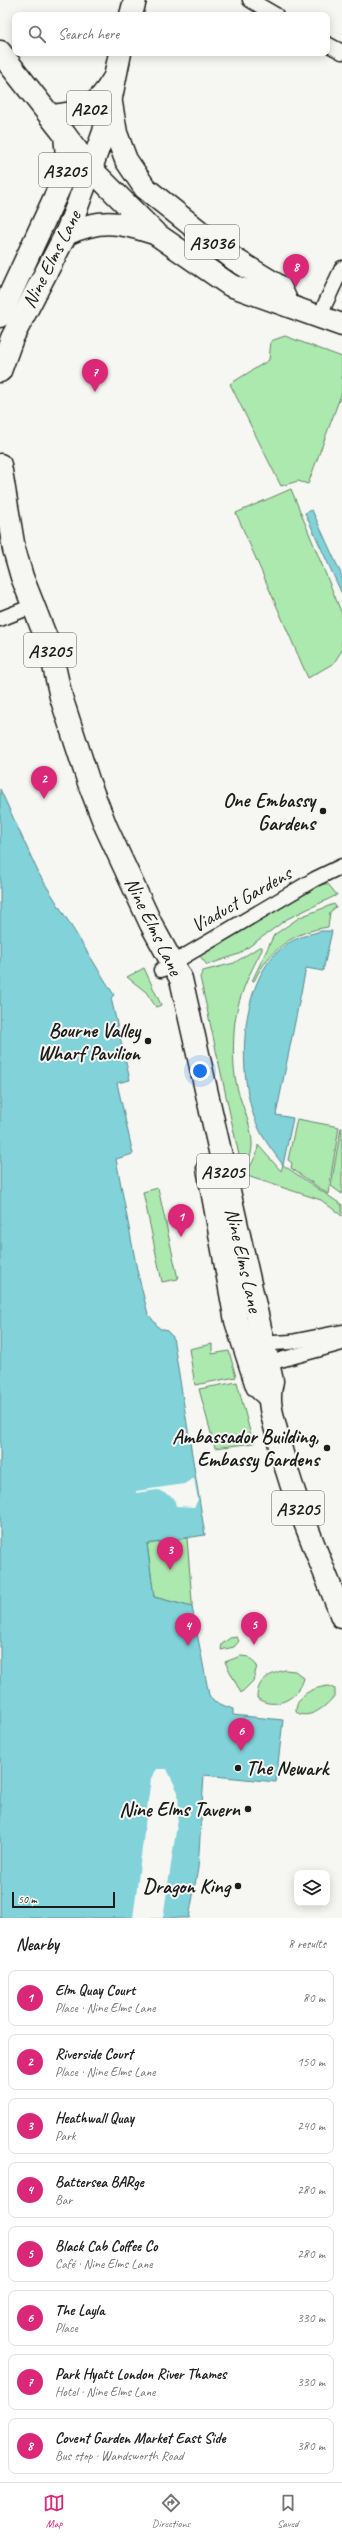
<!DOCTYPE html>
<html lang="en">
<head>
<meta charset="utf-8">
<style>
	:root { --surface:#fff; --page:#f6f6f6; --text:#202124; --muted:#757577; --line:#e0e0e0; --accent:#db2777 }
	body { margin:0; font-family:Caveat,sans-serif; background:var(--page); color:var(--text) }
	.controls { position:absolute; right:12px; bottom:12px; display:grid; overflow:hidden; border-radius:8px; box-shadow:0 2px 10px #0003 }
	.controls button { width:36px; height:36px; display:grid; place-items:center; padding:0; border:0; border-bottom:1px solid var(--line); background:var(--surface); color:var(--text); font:20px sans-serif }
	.scale { position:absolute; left:12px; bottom:10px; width:103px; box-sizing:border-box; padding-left:4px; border:2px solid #1c1c1c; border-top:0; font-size:11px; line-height:14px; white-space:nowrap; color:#1c1c1c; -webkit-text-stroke:3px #f6f6f2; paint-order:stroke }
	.you { position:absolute; left:200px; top:1071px; width:14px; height:14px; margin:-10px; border:3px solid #fff; border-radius:50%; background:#1a73e8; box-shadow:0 0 0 6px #1a73e833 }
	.badge { display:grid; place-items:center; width:26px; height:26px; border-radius:50%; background:var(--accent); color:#fff; font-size:13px; font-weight:700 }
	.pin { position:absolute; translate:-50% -33px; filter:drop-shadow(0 1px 2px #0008) }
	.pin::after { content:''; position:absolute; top:21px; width:14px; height:12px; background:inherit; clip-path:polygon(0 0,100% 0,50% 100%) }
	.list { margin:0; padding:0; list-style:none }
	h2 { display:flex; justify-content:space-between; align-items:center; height:52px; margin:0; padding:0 16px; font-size:17px }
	h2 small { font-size:13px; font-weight:400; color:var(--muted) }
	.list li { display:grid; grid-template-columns:26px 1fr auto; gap:12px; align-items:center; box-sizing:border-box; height:56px; margin:0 8px 8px; padding:0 8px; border:1px solid var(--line); border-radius:8px }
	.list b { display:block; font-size:15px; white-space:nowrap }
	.list p { margin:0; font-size:13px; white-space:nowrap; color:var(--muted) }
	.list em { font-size:13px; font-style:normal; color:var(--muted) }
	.icon { flex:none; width:22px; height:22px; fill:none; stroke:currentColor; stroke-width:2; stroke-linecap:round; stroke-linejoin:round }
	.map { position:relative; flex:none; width:342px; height:1918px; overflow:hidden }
	.search { position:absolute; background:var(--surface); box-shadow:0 2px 10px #0003; left:12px; right:12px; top:12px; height:44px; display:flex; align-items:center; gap:10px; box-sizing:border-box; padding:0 14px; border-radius:8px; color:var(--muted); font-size:15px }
	.sheet { height:564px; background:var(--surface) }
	nav { display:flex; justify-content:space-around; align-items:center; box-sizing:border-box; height:56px; border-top:1px solid var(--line); background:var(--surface); font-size:11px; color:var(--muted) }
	nav a { display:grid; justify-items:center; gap:2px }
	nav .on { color:var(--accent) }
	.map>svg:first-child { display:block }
</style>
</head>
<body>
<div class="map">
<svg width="342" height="1918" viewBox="0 0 342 1918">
	<rect width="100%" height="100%" fill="#f6f6f2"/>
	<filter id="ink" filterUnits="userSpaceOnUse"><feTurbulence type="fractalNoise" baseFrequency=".025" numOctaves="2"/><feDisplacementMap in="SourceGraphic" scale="8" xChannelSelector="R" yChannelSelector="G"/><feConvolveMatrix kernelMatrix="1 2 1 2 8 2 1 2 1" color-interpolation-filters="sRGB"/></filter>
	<g filter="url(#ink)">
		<g fill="#ace9af" stroke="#648266">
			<path d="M285,336L342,357V392L308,484L298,481L281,486L230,384L269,360L271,341Z"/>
			<path d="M291,489L342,614V650L334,663L308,678L236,513Z"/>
			<path d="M321,884H328L337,895L287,919L239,954L207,965L199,955Z"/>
			<path d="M334,904L336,907L330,912L328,927C293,932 270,949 254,981H252L274,935L300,917Z"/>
			<path d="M259,947H262V950C248,976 235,1003 234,1033C233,1049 233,1067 236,1082C240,1108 266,1146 242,1169L200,977L203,971L234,963Z"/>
			<path d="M144,968L161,1005L156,1007L146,992L127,977Z"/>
			<path d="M297,1119L339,1127L328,1194L291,1168L292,1163L288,1160Z"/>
			<path d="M341,1128H342V1194L331,1186Z"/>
			<path d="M258,1145L281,1171L283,1165L342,1205V1216L321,1200L250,1177L247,1173L257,1153Z"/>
			<path d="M158,1188L178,1279L162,1282L143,1192Z"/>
			<path d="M212,1344V1354L229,1351L236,1377L195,1385L189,1349Z"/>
			<path d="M237,1382L253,1443L215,1448L199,1389Z"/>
			<path d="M187,1538L192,1601V1607L154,1597L147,1544Z"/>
			<path d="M237,1637L239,1641L234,1647L221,1650L222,1644L230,1638Z"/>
			<path d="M241,1656L249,1657L257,1666L253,1681L241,1693L225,1662Z"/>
			<path d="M285,1670L295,1671L304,1678C299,1699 274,1711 257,1698C257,1679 270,1674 285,1670Z"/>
			<path d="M328,1686L335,1689V1695C327,1706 309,1721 296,1712C296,1695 312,1688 328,1686Z"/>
		</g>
		<g fill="#81d2d9" stroke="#59898d">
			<path d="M312,510L342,576V594L305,513Z"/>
			<path d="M0,789L39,874L114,995L111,998L130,1080L117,1083L133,1154L116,1159L137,1270L148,1314L160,1329H165L173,1337L205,1535L147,1544L154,1597L192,1607L209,1695L214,1702L233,1709V1715L283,1720L276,1782L204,1775L198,1868L189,1918H0Z"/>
			<path d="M321,931H332L323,971L306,968L276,1115L293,1118L283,1165C273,1151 262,1138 256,1122C236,1073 238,970 292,941C301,936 311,934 321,931Z"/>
		</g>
		<g fill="#f6f6f2">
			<path d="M194,1478L198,1500L194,1507L176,1506L174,1498L158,1490L136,1493V1491L184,1484Z"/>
			<path d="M157,1769H167L178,1792L179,1811L163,1918H133L151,1778Z"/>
		</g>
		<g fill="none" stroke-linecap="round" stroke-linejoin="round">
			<defs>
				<g id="street">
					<path d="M250,0L276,15"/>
					<path d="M327,44L342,52"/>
					<path d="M319,317L342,268"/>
					<path d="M0,619L33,606"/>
					<path d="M161,970L315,879L342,866"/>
					<path d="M256,1344L291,1342L342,1332"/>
					<path d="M262,1365L342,1343"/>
				</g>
				<g id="primary">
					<path d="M111,103L116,133L126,160L145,188L234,259L280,287L288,305"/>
					<path d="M65,135L91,169L156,234L230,285L342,325"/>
					<path d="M66,234C99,219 117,221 151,232"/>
				</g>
				<g id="highway">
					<path d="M131,15L135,0"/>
					<path d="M0,52L65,135L67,156L61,184L0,316"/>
					<path d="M51,116C83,113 96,109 113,80"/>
					<path d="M0,371L12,338L66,234L78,204L104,132L120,53"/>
					<path d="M0,465L14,549L22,577L50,648L61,697L89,783L106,827L151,924L181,979L272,1381C267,1401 272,1414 277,1434C292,1498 319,1556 342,1617"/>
					<path d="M208,1168L236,1321L257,1386L268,1396"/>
				</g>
			</defs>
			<use href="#street" stroke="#1c1c1c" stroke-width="17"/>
			<use href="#primary" stroke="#1c1c1c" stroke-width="25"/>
			<use href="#highway" stroke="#1c1c1c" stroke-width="25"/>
			<use href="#street" stroke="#f6f6f2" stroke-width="14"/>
			<use href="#primary" stroke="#f6f6f2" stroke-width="22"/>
			<use href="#highway" stroke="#f6f6f2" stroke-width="22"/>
		</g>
	</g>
	<g fill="#1c1c1c" stroke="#f6f6f2" stroke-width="1.5">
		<circle cx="323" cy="811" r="4"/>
		<circle cx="148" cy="1041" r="4"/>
		<circle cx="327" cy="1448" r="4"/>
		<circle cx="238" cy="1768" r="4"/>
		<circle cx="248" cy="1809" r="4"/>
		<circle cx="238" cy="1886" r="4"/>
	</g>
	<g text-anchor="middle" stroke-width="4" stroke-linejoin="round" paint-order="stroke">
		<g fill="#f6f6f2" stroke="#5d5d5c" stroke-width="1">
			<rect x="67" y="91" width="44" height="34" rx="3"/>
			<rect x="39" y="153" width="52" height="34" rx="3"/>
			<rect x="185" y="225" width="54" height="34" rx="3"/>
			<rect x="24" y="633" width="52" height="34" rx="3"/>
			<rect x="197" y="1154" width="52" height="34" rx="3"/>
			<rect x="272" y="1491" width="52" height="34" rx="3"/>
		</g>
		<g font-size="19" font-weight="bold" fill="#1c1c1c">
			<text x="89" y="115">A202</text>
			<text x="65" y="177">A3205</text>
			<text x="212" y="249">A3036</text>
			<text x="50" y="657">A3205</text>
			<text x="223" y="1178">A3205</text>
			<text x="298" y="1515">A3205</text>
		</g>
		<g font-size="20" fill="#1c1c1c" stroke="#f6f6f2">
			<text transform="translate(51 259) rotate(-63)" y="7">Nine Elms Lane</text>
			<text transform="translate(241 899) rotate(-30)" y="7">Viaduct Gardens</text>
			<text transform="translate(154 926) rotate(64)" y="7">Nine Elms Lane</text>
			<text transform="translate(244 1260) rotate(77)" y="7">Nine Elms Lane</text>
		</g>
		<g font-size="20" font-weight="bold" fill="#1c1c1c" stroke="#f6f6f2" text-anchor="end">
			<text x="315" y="807">One Embassy<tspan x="315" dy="23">Gardens</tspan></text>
			<text x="140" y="1037">Bourne Valley<tspan x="140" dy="23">Wharf Pavilion</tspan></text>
			<text x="319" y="1443">Ambassador Building,<tspan x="319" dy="23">Embassy Gardens</tspan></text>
			<text x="246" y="1775" text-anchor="start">The Newark</text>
			<text x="240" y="1816">Nine Elms Tavern</text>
			<text x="230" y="1893">Dragon King</text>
		</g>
	</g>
</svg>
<div class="controls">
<button><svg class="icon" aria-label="layers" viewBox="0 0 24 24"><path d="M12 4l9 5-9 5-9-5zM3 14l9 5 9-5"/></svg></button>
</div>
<div class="scale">50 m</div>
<div class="you"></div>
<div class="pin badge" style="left:181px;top:1237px">1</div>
<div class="pin badge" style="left:44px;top:799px">2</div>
<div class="pin badge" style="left:170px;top:1570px">3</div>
<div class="pin badge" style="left:188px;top:1646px">4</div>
<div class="pin badge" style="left:254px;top:1645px">5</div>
<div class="pin badge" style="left:241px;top:1751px">6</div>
<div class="pin badge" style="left:95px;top:392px">7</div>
<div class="pin badge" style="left:296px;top:287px">8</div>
<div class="search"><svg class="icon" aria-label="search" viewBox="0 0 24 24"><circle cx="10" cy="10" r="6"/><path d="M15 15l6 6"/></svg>Search here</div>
</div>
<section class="sheet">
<h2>Nearby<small>8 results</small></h2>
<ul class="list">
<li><span class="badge">1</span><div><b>Elm Quay Court</b><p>Place · Nine Elms Lane</p></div><em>80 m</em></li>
<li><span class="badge">2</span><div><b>Riverside Court</b><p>Place · Nine Elms Lane</p></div><em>150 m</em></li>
<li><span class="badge">3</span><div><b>Heathwall Quay</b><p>Park</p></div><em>240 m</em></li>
<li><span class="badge">4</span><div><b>Battersea BARge</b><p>Bar</p></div><em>280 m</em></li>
<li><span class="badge">5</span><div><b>Black Cab Coffee Co</b><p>Café · Nine Elms Lane</p></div><em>280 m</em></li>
<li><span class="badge">6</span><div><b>The Layla</b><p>Place</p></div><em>330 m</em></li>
<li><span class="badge">7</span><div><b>Park Hyatt London River Thames</b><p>Hotel · Nine Elms Lane</p></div><em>330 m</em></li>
<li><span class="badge">8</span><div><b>Covent Garden Market East Side</b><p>Bus stop · Wandsworth Road</p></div><em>380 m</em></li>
</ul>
</section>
<nav>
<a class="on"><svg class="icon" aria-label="map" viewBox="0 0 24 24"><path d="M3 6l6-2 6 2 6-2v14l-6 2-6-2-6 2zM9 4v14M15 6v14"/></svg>Map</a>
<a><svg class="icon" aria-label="directions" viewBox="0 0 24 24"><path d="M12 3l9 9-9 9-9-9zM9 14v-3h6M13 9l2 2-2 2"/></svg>Directions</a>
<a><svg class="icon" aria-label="saved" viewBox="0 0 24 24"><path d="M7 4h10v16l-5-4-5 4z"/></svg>Saved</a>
</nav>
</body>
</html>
